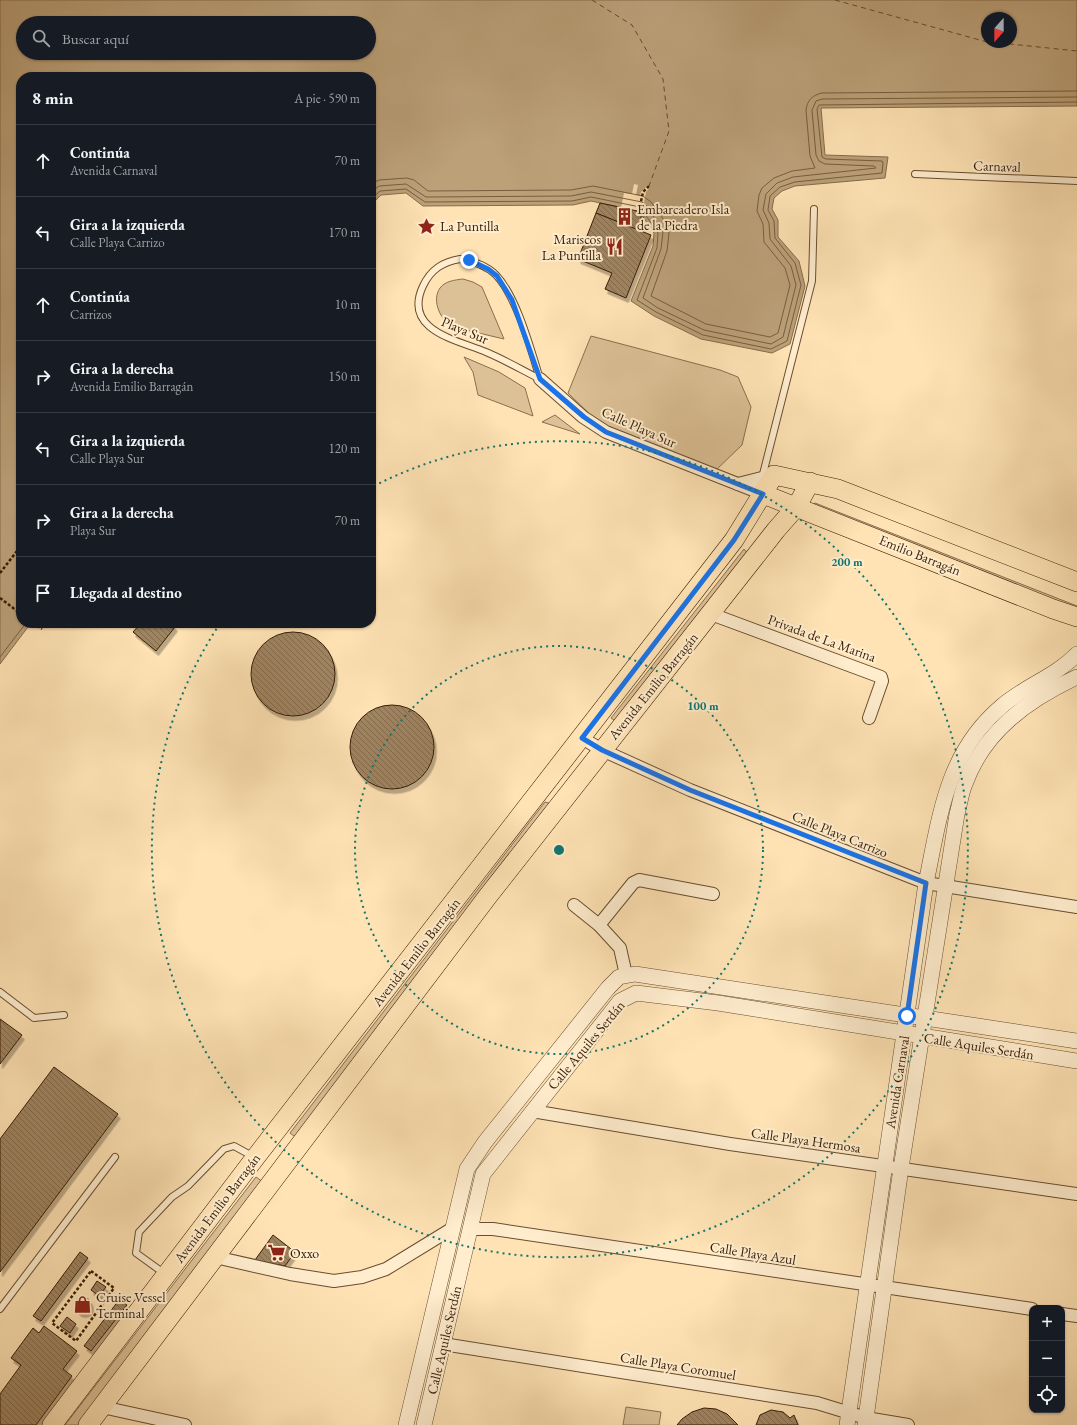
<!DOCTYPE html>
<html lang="es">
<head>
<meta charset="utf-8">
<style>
	:root { --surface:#171b24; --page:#242831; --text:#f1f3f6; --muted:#9ea1a6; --line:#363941 }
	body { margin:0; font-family:"EB Garamond",serif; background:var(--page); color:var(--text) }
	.controls { position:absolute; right:12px; bottom:12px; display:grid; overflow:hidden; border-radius:8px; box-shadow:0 1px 3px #0004 }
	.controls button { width:36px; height:36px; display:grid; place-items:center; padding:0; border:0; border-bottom:1px solid var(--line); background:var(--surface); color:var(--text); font:20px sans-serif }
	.compass { position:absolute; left:981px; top:12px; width:36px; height:36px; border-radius:50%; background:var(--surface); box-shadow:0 1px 3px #0004; rotate:201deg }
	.stop { position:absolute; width:12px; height:12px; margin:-9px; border:3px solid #1a73e8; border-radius:50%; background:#fff }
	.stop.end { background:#1a73e8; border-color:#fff; box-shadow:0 1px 4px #0008 }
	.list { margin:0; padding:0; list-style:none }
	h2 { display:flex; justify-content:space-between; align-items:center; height:52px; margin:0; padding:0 16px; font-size:17px }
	h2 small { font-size:13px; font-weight:400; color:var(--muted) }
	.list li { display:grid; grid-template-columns:26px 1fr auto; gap:12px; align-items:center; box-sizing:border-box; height:72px; padding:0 16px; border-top:1px solid var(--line) }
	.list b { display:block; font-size:15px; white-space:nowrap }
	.list p { margin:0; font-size:13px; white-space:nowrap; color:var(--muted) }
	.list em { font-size:13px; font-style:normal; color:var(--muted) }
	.icon { flex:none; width:22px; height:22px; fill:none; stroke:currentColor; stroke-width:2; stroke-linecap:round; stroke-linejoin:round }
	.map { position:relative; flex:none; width:1077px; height:1425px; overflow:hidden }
	.search { position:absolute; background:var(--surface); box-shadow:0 1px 3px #0004; left:16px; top:16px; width:360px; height:44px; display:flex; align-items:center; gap:10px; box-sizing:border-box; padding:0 14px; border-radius:22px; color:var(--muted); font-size:15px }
	.panel { position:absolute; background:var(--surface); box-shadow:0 1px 3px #0004; left:16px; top:72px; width:360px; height:556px; border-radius:16px }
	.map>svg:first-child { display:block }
</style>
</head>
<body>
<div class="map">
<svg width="1077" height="1425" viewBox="0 0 1077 1425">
	<defs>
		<pattern id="building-back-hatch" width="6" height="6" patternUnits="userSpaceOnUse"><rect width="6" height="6" fill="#9f8460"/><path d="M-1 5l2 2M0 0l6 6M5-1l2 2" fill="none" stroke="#826b4d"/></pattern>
		<filter id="shadow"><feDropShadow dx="2.5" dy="4.5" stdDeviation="0" flood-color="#0004"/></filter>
	</defs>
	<rect width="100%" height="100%" fill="#ffe3b4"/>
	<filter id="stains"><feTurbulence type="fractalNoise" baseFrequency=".005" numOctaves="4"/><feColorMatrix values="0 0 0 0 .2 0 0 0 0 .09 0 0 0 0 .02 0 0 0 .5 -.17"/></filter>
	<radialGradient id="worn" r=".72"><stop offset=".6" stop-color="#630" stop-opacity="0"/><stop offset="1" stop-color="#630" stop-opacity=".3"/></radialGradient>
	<g fill="#ddc196" stroke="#8a6f4e">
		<path d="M463,279L473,282L482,287L504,339L453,327C441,321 431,301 440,288C445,281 455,280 463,279Z"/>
		<path d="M591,336L720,370L738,377L751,407L742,445L715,471L602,426L568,393Z"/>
		<path d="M464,357L499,372L525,388L533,416L478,395L473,372Z"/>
		<path d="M555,415L580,434L542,422Z"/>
		<path d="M815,503L1077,606V609L811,506Z"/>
		<path d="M744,549L749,555L618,723L611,718Z"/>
		<path d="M545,802L552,804L298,1139L290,1133Z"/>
		<path d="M256,1177L263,1182L78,1425H65Z"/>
		<path d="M626,1407L661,1412L659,1425H623Z"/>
	</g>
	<path fill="#bba078" stroke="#866c4a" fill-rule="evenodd" d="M0,0H1077V106L821,108L825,155L888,157L885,178L795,186L782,191L774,198L772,209L778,220V237L799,261L805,286L790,344L772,353L701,339L654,316L631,301L653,246L654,233L639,211L591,201L573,205L423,206L406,193L381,195L371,205V77H21V623H31L0,664ZM987,18H1011V42H987ZM23,23H369V53H23Z"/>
	<path fill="#ffe3b4" d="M634,184L638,185L636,195L640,196L641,192L648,185L650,187L646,192L642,212L621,208L624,193L632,194Z"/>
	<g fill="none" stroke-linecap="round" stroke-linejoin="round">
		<g stroke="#785e3e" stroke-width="1">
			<path d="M371,184L379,180L407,178L414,180L428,191L571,190L593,186L643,196L651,202L667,224L669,233L667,251L651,296L706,324L770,337L778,333L790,285L785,268L764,242L763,224L757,211L759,195L762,188L774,178L792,171L815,168L810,156L806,110C807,100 813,95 822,93L1077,91"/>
			<path d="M371,192L379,186L406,184L426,197L571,196L591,192L642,202L647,206L663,232L661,249L643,298L658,308L704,330L771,344L783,337L796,285L791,266L770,239L769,223L763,210L766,194L777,183L793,177L876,168L874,166L825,164L819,161L816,155L812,110L816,101L822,99L1077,97"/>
			<path d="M371,199L380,191L406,189L425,202L572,201L591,197L640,207L658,233L657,248L637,300L656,312L703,335L771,349L787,341L801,285L795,263L775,238L774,221L768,210L770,196L780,187L795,182L882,173L883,163L882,161L826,159L822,157L817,109L819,105L1077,102"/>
			<path d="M0,657L26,623"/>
		</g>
		<g stroke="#654b2d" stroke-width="1" stroke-dasharray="5 4" stroke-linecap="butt">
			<path d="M592,0L632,25L663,79L669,131L649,186"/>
			<path d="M835,0L987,42"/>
			<path d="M991,42L1077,51"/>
		</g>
	</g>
	<g fill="url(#building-back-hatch)" stroke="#361d05" filter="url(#shadow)">
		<path d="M600,203L642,212L640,222L644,233L596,213Z"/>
		<path d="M596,213L651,235L626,298L605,289L612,273L578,259Z"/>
		<path d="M141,623H171L175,627L156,651L133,632Z"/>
		<circle cx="293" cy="674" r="42"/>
		<circle cx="392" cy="747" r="42"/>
		<path d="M0,1019L22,1035L0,1064Z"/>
		<path d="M54,1067L118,1114L0,1272V1139Z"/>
		<path d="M273,1235L295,1252L285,1266L255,1260Z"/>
		<path d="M80,1252L88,1258L41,1321L33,1316Z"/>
		<path d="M97,1281L106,1287L99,1296L91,1290Z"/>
		<circle cx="83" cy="1305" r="8"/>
		<path d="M119,1300L127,1305L91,1351L84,1346Z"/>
		<path d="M67,1317L76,1324L70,1333L60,1326Z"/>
		<path d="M44,1326L77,1351L63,1369L72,1376L36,1425H0V1394L21,1365L11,1358L33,1328L39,1333Z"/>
		<path d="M704,1408L716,1409L727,1414L738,1425H677L682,1419L692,1412Z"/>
		<path d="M771,1410L783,1412L790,1418L794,1415L798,1425H756L760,1415Z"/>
	</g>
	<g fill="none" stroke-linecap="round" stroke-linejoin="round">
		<defs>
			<g id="service">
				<path d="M915,174L1077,181"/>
				<path d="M460,259C473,261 487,266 496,275C517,297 531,350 540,379C522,370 505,360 486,352C458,340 402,331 423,286C431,269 443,262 460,259Z"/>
				<path d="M762,478L812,281L814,209"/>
				<path d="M0,992L34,1018L64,1015"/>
				<path d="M165,1274L136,1253L139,1232L172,1197L188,1186L224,1149L234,1146L254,1157"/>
				<path d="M0,1309L115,1157"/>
			</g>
			<g id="minor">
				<path d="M540,379L583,417L606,432L763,494"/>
				<path d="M738,484L774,475"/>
				<path d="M711,614L881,677L882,681L869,718"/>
				<path d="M582,738L602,750L690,790L926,883L1077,907"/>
				<path d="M574,905L599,925L620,948L626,975"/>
				<path d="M599,925L633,883L639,880L713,894"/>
				<path d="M532,1111L730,1144L1077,1194"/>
				<path d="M470,1229H493L1032,1309"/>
				<path d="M215,1257L290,1274L334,1281L362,1277L386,1269L453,1228"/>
				<path d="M1062,1314L1077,1316"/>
				<path d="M443,1344L817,1403L866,1418L908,1425"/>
				<path d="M102,1407L185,1425"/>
			</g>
			<g id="tertiary">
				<path d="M406,1425L467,1169L485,1142L608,988L619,977L635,974L1077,1041"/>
				<path d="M424,1425L483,1174L620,1001L636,993L718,1003L1077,1061"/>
				<path d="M847,1425L926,883C940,816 946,753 1002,706C1025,686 1056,676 1077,654"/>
				<path d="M865,1425L901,1168L957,814C960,804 961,793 965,784C984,731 1028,700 1077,677"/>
			</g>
			<g id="primary">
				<path d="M763,494L1053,609L1077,617"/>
				<path d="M52,1425L255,1158L734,540L774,475L838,489L1077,582"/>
				<path d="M88,1425L488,896L776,530L797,506L810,482"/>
			</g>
		</defs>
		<use href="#service" stroke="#684e31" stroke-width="8"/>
		<use href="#minor" stroke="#684e31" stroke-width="14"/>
		<use href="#tertiary" stroke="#684e31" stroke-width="16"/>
		<use href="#primary" stroke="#361d05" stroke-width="20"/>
		<g stroke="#361d05" stroke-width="2.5" stroke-dasharray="3 2" stroke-linecap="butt">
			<path d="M639,211L643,192L649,186"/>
			<path d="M0,573L17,551"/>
			<path d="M0,598L21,614"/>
			<path d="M33,623L42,629"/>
			<path d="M91,1271L114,1288L76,1341L52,1323Z"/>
		</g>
		<use href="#service" stroke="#ffedce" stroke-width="6"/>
		<use href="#minor" stroke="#ffedce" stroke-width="12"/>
		<use href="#tertiary" stroke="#ffedce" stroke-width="15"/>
		<use href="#primary" stroke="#ffe3b4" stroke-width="19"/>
	</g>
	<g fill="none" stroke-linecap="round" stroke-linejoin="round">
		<path stroke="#1a73e8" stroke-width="5" d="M469,260L488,269L497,276L512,300L540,379L584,417L606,432L763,494L734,540L582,738L602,750L690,790L926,883L907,1016"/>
	</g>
	<g fill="none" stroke="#0f766e" stroke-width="2" stroke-dasharray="2 4">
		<circle cx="559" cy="850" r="204"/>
		<path d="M374 486A408 408 0 1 1 219 625"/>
	</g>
	<defs>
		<symbol id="building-bare" viewBox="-9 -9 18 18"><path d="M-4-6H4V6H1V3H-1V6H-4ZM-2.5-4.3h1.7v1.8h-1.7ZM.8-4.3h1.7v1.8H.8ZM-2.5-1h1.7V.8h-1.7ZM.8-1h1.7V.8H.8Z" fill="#8f2418" stroke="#ffedce" stroke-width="2.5" paint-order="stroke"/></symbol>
		<symbol id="sight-bare" viewBox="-9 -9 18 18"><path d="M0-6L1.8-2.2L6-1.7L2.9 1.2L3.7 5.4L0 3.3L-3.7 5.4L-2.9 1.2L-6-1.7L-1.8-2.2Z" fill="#8f2418" stroke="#ffedce" stroke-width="2.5" paint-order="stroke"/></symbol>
		<symbol id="restaurant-bare" viewBox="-9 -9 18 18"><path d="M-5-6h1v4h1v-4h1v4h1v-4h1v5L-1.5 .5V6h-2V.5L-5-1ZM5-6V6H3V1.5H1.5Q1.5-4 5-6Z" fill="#8f2418" stroke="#ffedce" stroke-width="2.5" paint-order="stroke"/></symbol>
		<symbol id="supermarket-bare" viewBox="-9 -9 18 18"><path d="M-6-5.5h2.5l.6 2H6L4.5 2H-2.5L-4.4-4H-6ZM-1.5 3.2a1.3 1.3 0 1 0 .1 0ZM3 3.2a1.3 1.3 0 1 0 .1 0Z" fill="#8f2418" stroke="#ffedce" stroke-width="2.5" paint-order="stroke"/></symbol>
		<symbol id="shop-bare" viewBox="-9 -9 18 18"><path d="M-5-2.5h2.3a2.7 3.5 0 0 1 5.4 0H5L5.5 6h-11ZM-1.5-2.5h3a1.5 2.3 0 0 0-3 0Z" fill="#8f2418" stroke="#ffedce" stroke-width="2.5" paint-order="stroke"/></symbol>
	</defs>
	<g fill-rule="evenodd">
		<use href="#building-bare" x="612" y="204" width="25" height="25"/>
		<use href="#sight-bare" x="414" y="214" width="25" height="25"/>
		<use href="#restaurant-bare" x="602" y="234" width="25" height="25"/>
		<use href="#supermarket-bare" x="264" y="1240" width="25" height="25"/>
		<use href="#shop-bare" x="70" y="1292" width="25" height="25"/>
	</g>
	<g text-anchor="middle" stroke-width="4" stroke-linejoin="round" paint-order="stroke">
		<g font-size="14" fill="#361d05" stroke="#ffedce">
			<text transform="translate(997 166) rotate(2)" y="5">Carnaval</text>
			<text transform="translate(465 330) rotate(23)" y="5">Playa Sur</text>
			<text transform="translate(639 427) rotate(24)" y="5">Calle Playa Sur</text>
			<text transform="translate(920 555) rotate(22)" y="5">Emilio Barragán</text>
			<text transform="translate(822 638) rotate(20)" y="5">Privada de La Marina</text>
			<text transform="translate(653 686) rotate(-51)" y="5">Avenida Emilio Barragán</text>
			<text transform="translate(840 834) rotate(22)" y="5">Calle Playa Carrizo</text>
			<text transform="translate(416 952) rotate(-52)" y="5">Avenida Emilio Barragán</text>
			<text transform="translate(586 1045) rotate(-50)" y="5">Calle Aquiles Serdán</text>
			<text transform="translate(979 1046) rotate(9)" y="5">Calle Aquiles Serdán</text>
			<text transform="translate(897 1082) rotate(-81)" y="5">Avenida Carnaval</text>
			<text transform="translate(806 1140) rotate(8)" y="5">Calle Playa Hermosa</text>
			<text transform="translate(217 1208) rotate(-53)" y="5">Avenida Emilio Barragán</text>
			<text transform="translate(753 1253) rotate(9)" y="5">Calle Playa Azul</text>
			<text transform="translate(444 1340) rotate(-77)" y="5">Calle Aquiles Serdán</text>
			<text transform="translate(678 1366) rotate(9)" y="5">Calle Playa Coromuel</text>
		</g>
		<g font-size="14" fill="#361d05" stroke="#ffedce" text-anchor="start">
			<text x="637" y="214">Embarcadero Isla<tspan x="637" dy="16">de la Piedra</tspan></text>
			<text x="440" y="231">La Puntilla</text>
			<text x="601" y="244" text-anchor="end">Mariscos<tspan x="601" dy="16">La Puntilla</tspan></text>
			<text x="290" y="1258">Oxxo</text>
			<text x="96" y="1302">Cruise Vessel<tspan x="96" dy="16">Terminal</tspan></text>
		</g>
	</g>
	<circle cx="559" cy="850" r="6" fill="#0f766e" stroke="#ffedce" stroke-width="2"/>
	<g font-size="12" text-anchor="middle" font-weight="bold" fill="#0f766e" stroke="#ffedce" stroke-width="4" stroke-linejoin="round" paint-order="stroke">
		<text x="847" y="566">200 m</text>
		<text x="703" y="710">100 m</text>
	</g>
	<rect width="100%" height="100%" filter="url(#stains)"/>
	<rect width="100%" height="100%" fill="url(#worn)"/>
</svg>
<div class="controls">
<button>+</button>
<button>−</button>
<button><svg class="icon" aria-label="locate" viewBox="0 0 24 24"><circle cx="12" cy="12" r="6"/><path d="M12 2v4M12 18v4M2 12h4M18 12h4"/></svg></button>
</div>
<svg class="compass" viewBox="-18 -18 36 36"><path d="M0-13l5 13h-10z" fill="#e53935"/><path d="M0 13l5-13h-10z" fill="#9ea1a6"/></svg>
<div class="stop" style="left:907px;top:1016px"></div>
<div class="stop end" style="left:469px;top:260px"></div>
<div class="search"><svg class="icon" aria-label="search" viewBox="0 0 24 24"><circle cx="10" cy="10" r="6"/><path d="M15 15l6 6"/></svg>Buscar aquí</div>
<section class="panel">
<h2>8 min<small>A pie · 590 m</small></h2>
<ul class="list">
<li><svg class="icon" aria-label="ahead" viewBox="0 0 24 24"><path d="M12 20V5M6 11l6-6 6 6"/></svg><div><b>Continúa</b><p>Avenida Carnaval</p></div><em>70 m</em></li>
<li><svg class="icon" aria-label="left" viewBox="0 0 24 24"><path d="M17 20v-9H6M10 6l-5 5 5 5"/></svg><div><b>Gira a la izquierda</b><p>Calle Playa Carrizo</p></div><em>170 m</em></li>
<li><svg class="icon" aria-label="ahead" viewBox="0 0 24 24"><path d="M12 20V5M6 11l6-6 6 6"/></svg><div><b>Continúa</b><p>Carrizos</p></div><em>10 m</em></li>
<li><svg class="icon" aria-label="right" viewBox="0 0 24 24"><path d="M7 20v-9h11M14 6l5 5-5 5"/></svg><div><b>Gira a la derecha</b><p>Avenida Emilio Barragán</p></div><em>150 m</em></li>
<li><svg class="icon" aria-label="left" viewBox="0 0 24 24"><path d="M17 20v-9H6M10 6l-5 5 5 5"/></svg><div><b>Gira a la izquierda</b><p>Calle Playa Sur</p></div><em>120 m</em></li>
<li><svg class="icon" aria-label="right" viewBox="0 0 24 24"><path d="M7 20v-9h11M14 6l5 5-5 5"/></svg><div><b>Gira a la derecha</b><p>Playa Sur</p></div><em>70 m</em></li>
<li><svg class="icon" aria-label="arrive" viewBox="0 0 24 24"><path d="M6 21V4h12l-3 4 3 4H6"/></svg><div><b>Llegada al destino</b></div></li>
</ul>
</section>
</div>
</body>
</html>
